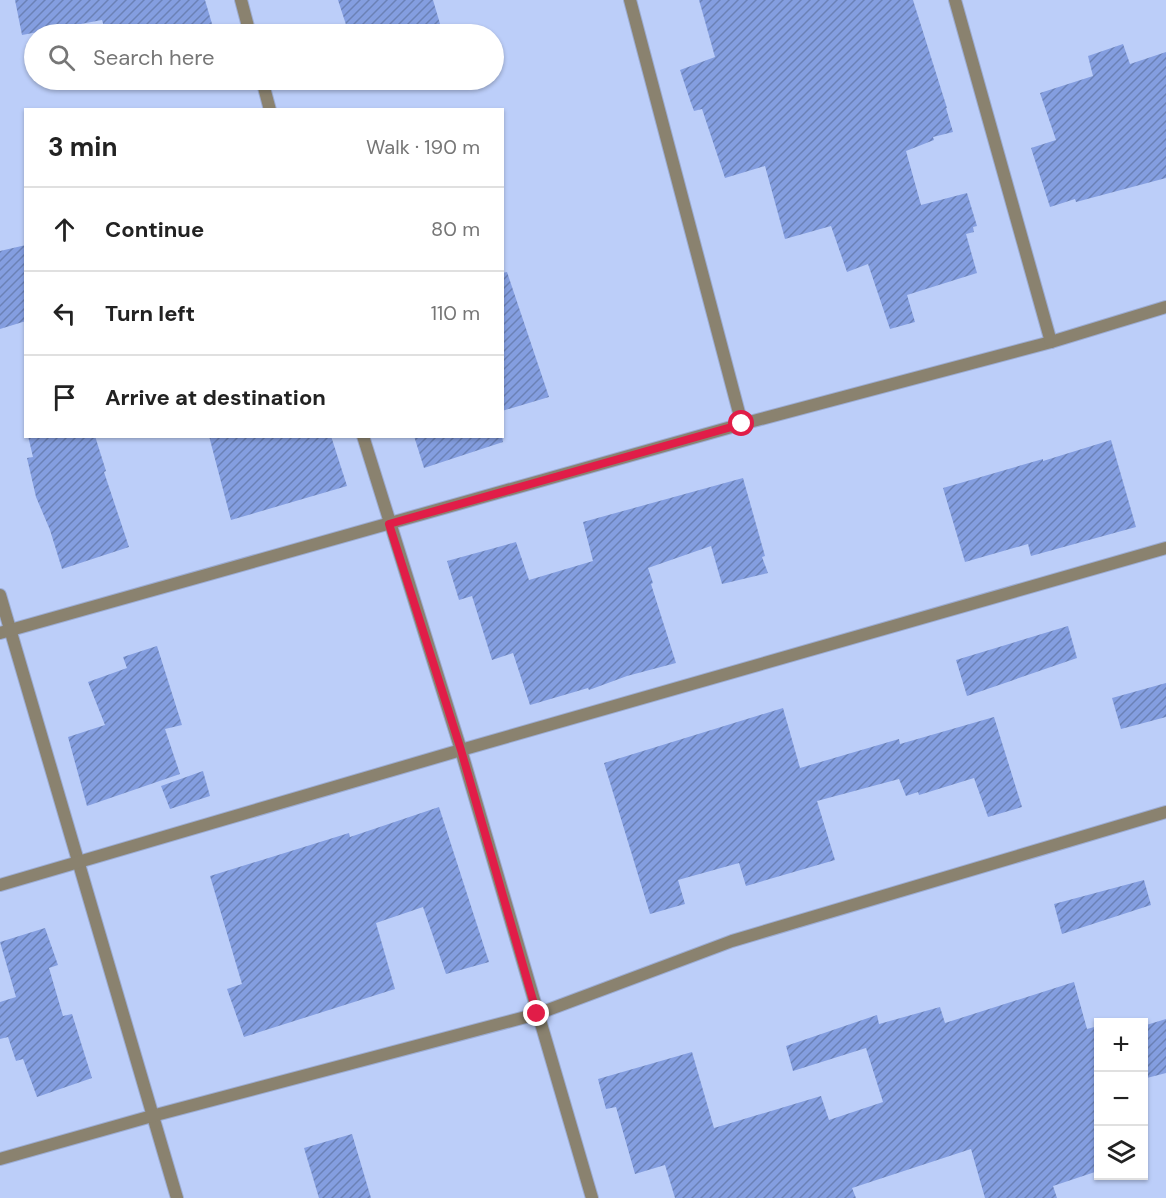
<!DOCTYPE html>
<html lang="en">
<head>
<meta charset="utf-8">
<style>
	:root { --surface:#fff; --page:#f2f2f2; --text:#222; --muted:#767676; --line:#e0e0e0 }
	body { margin:0; font-family:"DM Sans",sans-serif; background:var(--page); color:var(--text) }
	.controls { position:absolute; right:18px; bottom:18px; display:grid; overflow:hidden; border-radius:0px; box-shadow:0 2px 4px #0004 }
	.controls button { width:54px; height:54px; display:grid; place-items:center; padding:0; border:0; border-bottom:2px solid var(--line); background:var(--surface); color:var(--text); font:30px sans-serif }
	.stop { position:absolute; width:18px; height:18px; margin:-14px; border:4px solid #e11d48; border-radius:50%; background:#fff }
	.stop.end { background:#e11d48; border-color:#fff; box-shadow:0 2px 6px #0008 }
	.list { margin:0; padding:0; list-style:none }
	h2 { display:flex; justify-content:space-between; align-items:center; height:78px; margin:0; padding:0 24px; font-size:26px }
	h2 small { font-size:20px; font-weight:400; color:var(--muted) }
	.list li { display:grid; grid-template-columns:39px 1fr auto; gap:18px; align-items:center; box-sizing:border-box; height:84px; padding:0 24px; border-top:2px solid var(--line) }
	.list b { display:block; font-size:22px; white-space:nowrap }
	.list em { font-size:20px; font-style:normal; color:var(--muted) }
	.icon { flex:none; width:33px; height:33px; fill:none; stroke:currentColor; stroke-width:2; stroke-linecap:round; stroke-linejoin:round }
	.map { position:relative; flex:none; width:1166px; height:1198px; overflow:hidden }
	.search { position:absolute; background:var(--surface); box-shadow:0 2px 4px #0004; left:24px; top:24px; width:480px; height:66px; display:flex; align-items:center; gap:15px; box-sizing:border-box; padding:0 21px; border-radius:33px; color:var(--muted); font-size:22px }
	.panel { position:absolute; background:var(--surface); box-shadow:0 2px 4px #0004; left:24px; top:108px; width:480px; height:330px; border-radius:0px }
	.map>svg:first-child { display:block }
</style>
</head>
<body>
<div class="map">
<svg width="1166" height="1198" viewBox="0 0 1166 1198">
	<defs>
		<pattern id="building-hatch" width="6" height="6" patternUnits="userSpaceOnUse" patternTransform="scale(1.5)"><rect width="6" height="6" fill="#849ee0"/><path d="M-1 1l2-2M0 6l6-6M5 7l2-2" fill="none" stroke="#6b81b6"/></pattern>
	</defs>
	<rect width="100%" height="100%" fill="#bccef9"/>
	<g fill="url(#building-hatch)">
		<path d="M15,0H205L215,34H106L102,20L22,35Z"/>
		<path d="M338,0H433L443,34H349Z"/>
		<path d="M699,0H913L947,108H946L953,132L933,137L934,140L906,151L921,205L967,193L977,226L973,227L974,232L966,234L977,273L907,295L915,322L890,329L868,264L847,272L831,226L785,239L765,166L725,178L702,109L694,111L691,103L680,70L715,57Z"/>
		<path d="M1123,44L1130,64L1166,52V178L1076,202L1075,199L1050,207L1031,148L1056,140L1040,93L1093,76L1088,56Z"/>
		<path d="M26,245V321L0,329V251Z"/>
		<path d="M507,272L549,397L502,411V273Z"/>
		<path d="M28,436H95L106,471L104,472L129,547L62,569L50,530L36,497L27,458L33,457Z"/>
		<path d="M209,436H331L347,486L231,520Z"/>
		<path d="M414,436H502L503,442L424,468Z"/>
		<path d="M1111,440L1136,527L1031,556L1028,544L965,562L943,488L1043,459V461Z"/>
		<path d="M743,478L765,556L762,557L768,573L722,584L711,546L648,568L653,583L651,584L676,663L627,676L589,690L588,688L530,705L513,653L492,660L472,596L459,600L447,561L516,542L529,580L593,561L583,522Z"/>
		<path d="M1068,626L1077,658L967,696L956,660Z"/>
		<path d="M157,646L182,725L165,729L180,774L87,806L68,737L105,725L88,682L127,668L123,657Z"/>
		<path d="M1166,683V717L1121,729L1112,698Z"/>
		<path d="M783,708L800,768L899,739L900,744L994,717L1022,807L988,817L974,778L919,795L918,792L906,796L899,779L817,801L835,860L746,886L739,863L678,880L685,904L650,914L604,763Z"/>
		<path d="M203,771L210,796L170,809L161,786Z"/>
		<path d="M439,807L489,962L446,974L423,907L376,923L395,989L244,1037L227,989L242,984L210,876L349,833L350,837Z"/>
		<path d="M1144,880L1151,905L1062,934L1054,904Z"/>
		<path d="M45,928L58,965L49,968L63,1016L72,1014L92,1078L37,1097L23,1059L16,1061L8,1037L0,1039V1002L16,997L0,942Z"/>
		<path d="M1074,982L1087,1029L1098,1026V1171L1053,1186L1057,1198H985L971,1149L852,1188L856,1198H675L665,1165L635,1174L616,1107L606,1109L598,1079L692,1052L714,1128L821,1096L829,1120L883,1102L866,1048L793,1071L786,1046L877,1015L879,1024L940,1007L945,1023Z"/>
		<path d="M1166,1019V1073L1143,1079V1026Z"/>
		<path d="M352,1134L371,1198H319L304,1148Z"/>
	</g>
	<g fill="none" stroke-linecap="round" stroke-linejoin="round">
		<defs>
			<g id="street">
				<path d="M241,0L250,34"/>
				<path d="M630,0L742,424L1051,342"/>
				<path d="M955,0L1051,342L1166,307"/>
				<path d="M262,80L270,110"/>
				<path d="M363,436L461,750L592,1198"/>
				<path d="M0,595L177,1198"/>
				<path d="M0,633L742,424"/>
				<path d="M0,885L461,750L1166,548"/>
				<path d="M0,1159L152,1116L537,1014L732,941L1166,812"/>
			</g>
		</defs>
		<use href="#street" stroke="#9cacd2" stroke-width="14"/>
		<use href="#street" stroke="#8a826f" stroke-width="12"/>
	</g>
	<g fill="none" stroke-linecap="round" stroke-linejoin="round">
		<path stroke="#e11d48" stroke-width="8" d="M537,1014L461,750L389,524L742,424"/>
	</g>
</svg>
<div class="controls">
<button>+</button>
<button>−</button>
<button><svg class="icon" aria-label="layers" viewBox="0 0 24 24"><path d="M12 4l9 5-9 5-9-5zM3 14l9 5 9-5"/></svg></button>
</div>
<div class="stop" style="left:742px;top:424px"></div>
<div class="stop end" style="left:537px;top:1014px"></div>
<div class="search"><svg class="icon" aria-label="search" viewBox="0 0 24 24"><circle cx="10" cy="10" r="6"/><path d="M15 15l6 6"/></svg>Search here</div>
<section class="panel">
<h2>3 min<small>Walk · 190 m</small></h2>
<ul class="list">
<li><svg class="icon" aria-label="ahead" viewBox="0 0 24 24"><path d="M12 20V5M6 11l6-6 6 6"/></svg><div><b>Continue</b></div><em>80 m</em></li>
<li><svg class="icon" aria-label="left" viewBox="0 0 24 24"><path d="M17 20v-9H6M10 6l-5 5 5 5"/></svg><div><b>Turn left</b></div><em>110 m</em></li>
<li><svg class="icon" aria-label="arrive" viewBox="0 0 24 24"><path d="M6 21V4h12l-3 4 3 4H6"/></svg><div><b>Arrive at destination</b></div></li>
</ul>
</section>
</div>
</body>
</html>
